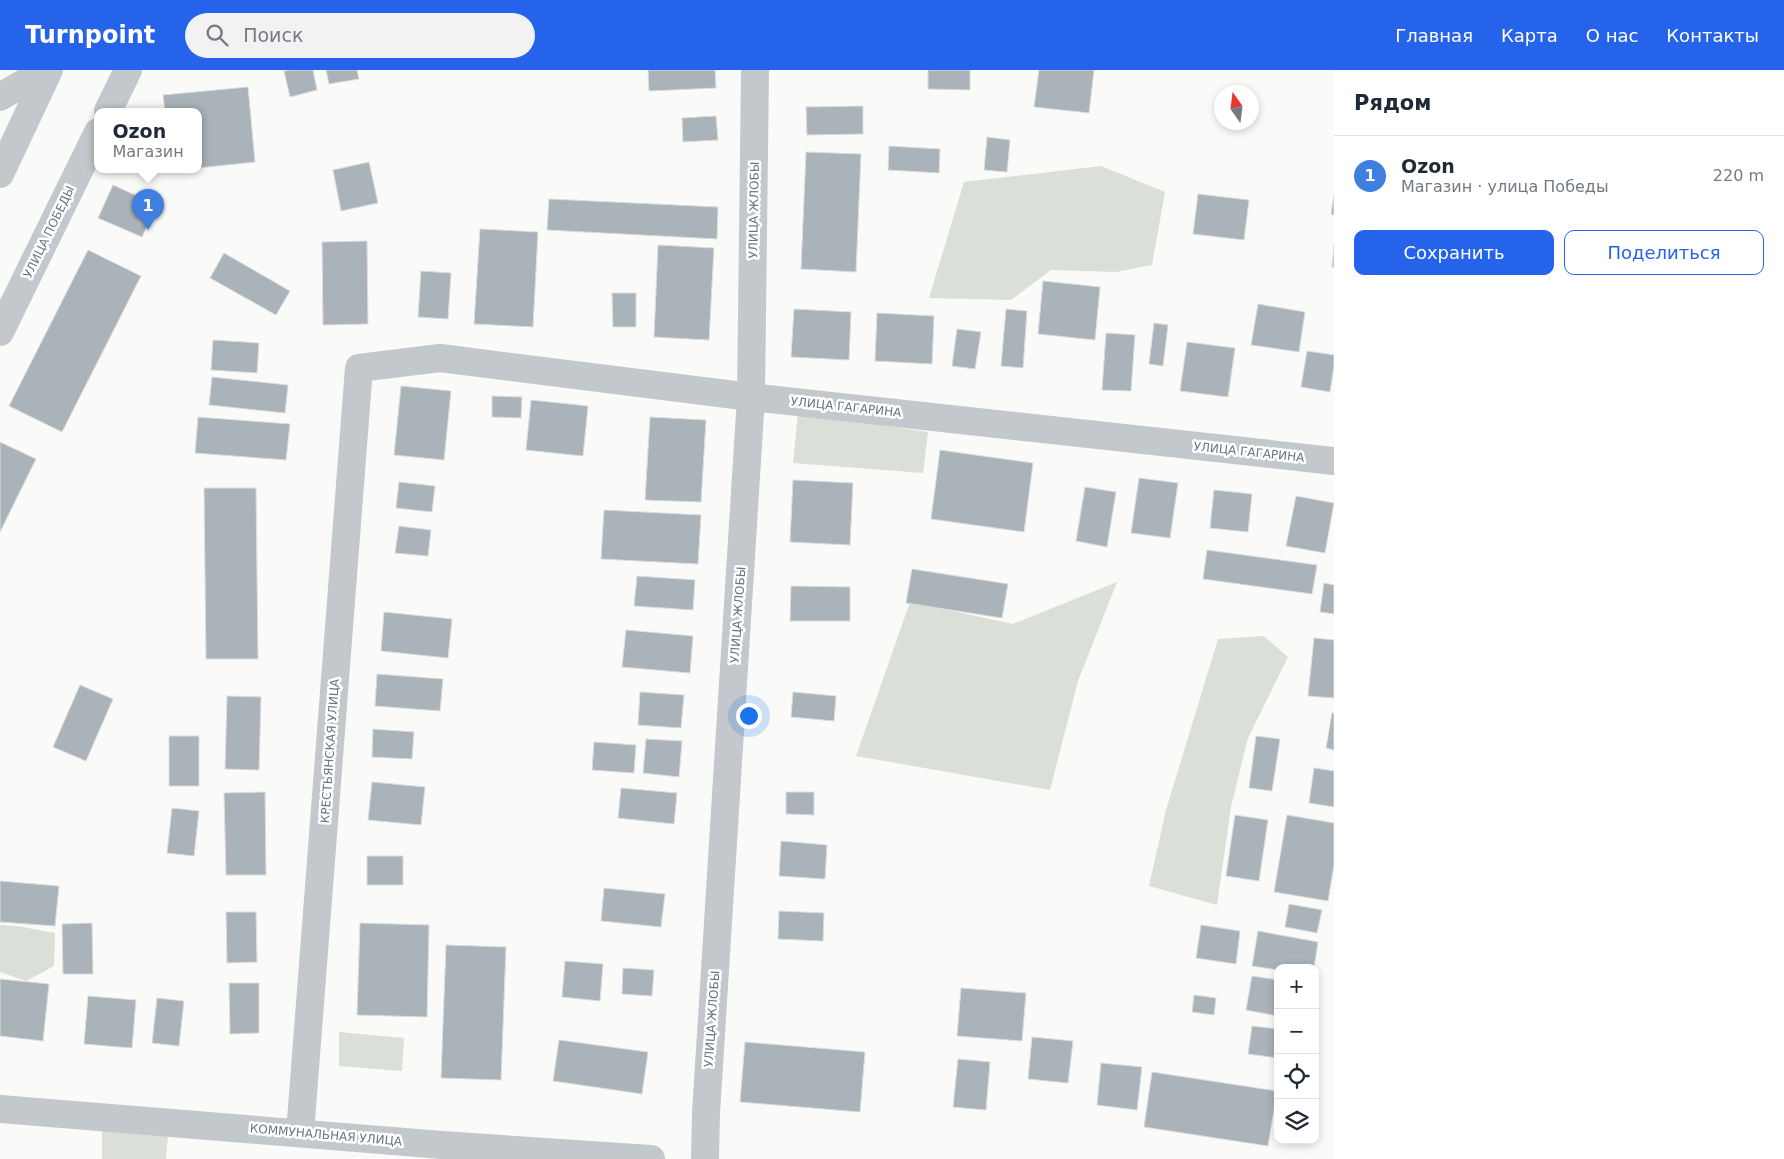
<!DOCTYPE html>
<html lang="ru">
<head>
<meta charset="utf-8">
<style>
	:root { --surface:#fff; --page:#f2f2f3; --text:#1f2937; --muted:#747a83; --line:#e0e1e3; --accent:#2563eb }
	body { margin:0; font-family:"DejaVu Sans",sans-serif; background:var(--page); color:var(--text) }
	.controls { position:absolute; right:15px; bottom:15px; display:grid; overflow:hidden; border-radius:10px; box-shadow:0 2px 8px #0003 }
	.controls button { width:45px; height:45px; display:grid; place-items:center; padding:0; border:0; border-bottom:1px solid var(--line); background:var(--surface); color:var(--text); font:25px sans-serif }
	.compass { position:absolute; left:1214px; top:15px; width:45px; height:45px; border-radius:50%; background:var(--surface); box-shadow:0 2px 8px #0003; rotate:346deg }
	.you { position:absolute; left:748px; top:645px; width:18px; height:18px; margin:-12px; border:4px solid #fff; border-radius:50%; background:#1a73e8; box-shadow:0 0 0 8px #1a73e833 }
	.badge { display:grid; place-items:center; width:32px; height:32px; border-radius:50%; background:var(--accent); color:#fff; font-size:16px; font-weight:700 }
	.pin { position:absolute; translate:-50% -41px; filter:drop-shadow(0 1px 2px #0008) }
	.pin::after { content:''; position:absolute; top:26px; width:18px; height:15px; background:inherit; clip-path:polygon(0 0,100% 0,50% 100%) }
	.popup { position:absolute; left:94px; top:38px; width:108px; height:65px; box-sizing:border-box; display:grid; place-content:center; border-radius:10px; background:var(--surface); filter:drop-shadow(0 1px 4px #0005); font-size:16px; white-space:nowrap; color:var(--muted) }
	.popup b { font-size:19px; color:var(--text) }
	.popup::after { content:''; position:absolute; left:50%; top:100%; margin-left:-10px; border:10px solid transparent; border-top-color:var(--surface) }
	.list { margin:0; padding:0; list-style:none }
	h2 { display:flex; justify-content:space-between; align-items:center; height:65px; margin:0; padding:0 20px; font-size:21px }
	h2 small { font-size:16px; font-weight:400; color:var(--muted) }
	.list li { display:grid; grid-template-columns:32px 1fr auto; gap:15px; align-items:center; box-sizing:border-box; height:80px; padding:0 20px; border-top:1px solid var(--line) }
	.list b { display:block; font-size:19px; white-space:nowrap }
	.list p { margin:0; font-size:16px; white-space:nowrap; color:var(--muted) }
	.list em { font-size:16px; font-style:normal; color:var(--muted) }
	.actions { display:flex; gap:10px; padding:15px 20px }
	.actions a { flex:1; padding:11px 0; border:1px solid var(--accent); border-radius:10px; text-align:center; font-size:18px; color:var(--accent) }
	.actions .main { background:var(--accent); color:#fff }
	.icon { flex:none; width:28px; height:28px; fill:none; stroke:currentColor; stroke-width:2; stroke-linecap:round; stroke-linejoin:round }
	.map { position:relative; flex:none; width:1334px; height:1089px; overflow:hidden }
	header { display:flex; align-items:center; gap:30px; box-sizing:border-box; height:70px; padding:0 25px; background:var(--accent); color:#fff }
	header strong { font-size:24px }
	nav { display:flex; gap:28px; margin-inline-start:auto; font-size:18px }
	.search { width:350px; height:45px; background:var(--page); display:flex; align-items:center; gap:12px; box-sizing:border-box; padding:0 18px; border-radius:28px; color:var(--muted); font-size:19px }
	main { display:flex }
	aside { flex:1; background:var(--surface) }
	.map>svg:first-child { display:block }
</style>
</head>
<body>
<header>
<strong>Turnpoint</strong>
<div class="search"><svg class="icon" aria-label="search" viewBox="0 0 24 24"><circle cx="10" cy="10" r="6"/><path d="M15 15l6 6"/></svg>Поиск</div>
<nav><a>Главная</a><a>Карта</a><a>О нас</a><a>Контакты</a></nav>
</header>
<main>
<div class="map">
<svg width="1334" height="1089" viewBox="0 0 1334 1089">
	<rect width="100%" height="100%" fill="#fafaf8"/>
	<g fill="#dadfd7">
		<path d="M1101,96L1165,122L1152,195L1116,202L1051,200L1011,230L929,228L964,112Z"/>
		<path d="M798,343L928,362L923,403L793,393Z"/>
		<path d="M1117,512L1078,611L1050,720L856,686L910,532L1013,554Z"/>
		<path d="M1264,566L1288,587L1248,668L1231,737L1217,835L1149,816L1166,740L1218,569Z"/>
		<path d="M0,855L17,856L55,863L54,896L26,911L0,902Z"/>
		<path d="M339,962L404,968L402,1001L339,996Z"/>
		<path d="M102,1060L168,1066L166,1089H102Z"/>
	</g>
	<g fill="#aab3b9" stroke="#dcdcda">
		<path d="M291,0H313L317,20L290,27L284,1Z"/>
		<path d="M326,0H357L359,9L329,14Z"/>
		<path d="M648,0H715L716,18L649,21Z"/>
		<path d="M928,0H970V20L928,19Z"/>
		<path d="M1039,0H1094L1089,43L1034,37Z"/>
		<path d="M248,17L255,92L198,98V41H165L163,25Z"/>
		<path d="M863,36V64L807,65L806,37Z"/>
		<path d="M716,46L718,70L683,72L682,48Z"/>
		<path d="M987,67L1010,70L1007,102L984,100Z"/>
		<path d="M889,76L940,79L939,103L888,100Z"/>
		<path d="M806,82L861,84L856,202L801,199Z"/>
		<path d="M369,92L378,133L341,141L333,100Z"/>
		<path d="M113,115L157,135L142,167L98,148Z"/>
		<path d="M1198,124L1249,130L1244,170L1193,164Z"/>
		<path d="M1334,125V145L1331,144Z"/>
		<path d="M549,129L718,137L717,169L547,160Z"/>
		<path d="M480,159L538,162L533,257L474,254Z"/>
		<path d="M367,171L368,254L323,255L322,172Z"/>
		<path d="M658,175L714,178L709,270L654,267Z"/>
		<path d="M1334,175V197H1332Z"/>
		<path d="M88,180L141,206L62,362L9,336Z"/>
		<path d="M224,183L290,221L276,245L210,208Z"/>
		<path d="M421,201L451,203L448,249L418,247Z"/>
		<path d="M1043,211L1100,217L1095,270L1038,264Z"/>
		<path d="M612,223H636V257H613Z"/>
		<path d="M1258,234L1305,242L1299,282L1251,275Z"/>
		<path d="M794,239L851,242L849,290L791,287Z"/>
		<path d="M1006,239L1027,241L1023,298L1001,296Z"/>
		<path d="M877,243L934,246L932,294L875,291Z"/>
		<path d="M1154,253L1168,255L1163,296L1149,294Z"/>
		<path d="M957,259L981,262L975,299L952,296Z"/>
		<path d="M1106,263L1135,265L1131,321L1102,320Z"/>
		<path d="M213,270L259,273L257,303L211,300Z"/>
		<path d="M1187,272L1235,278L1228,327L1180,321Z"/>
		<path d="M1307,281L1334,285V296L1330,322L1301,317Z"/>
		<path d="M212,307L288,315L285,343L209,335Z"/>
		<path d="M401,316L451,321L444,390L394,385Z"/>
		<path d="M492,326L522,327L521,348L492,347Z"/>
		<path d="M531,330L588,336L583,386L526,380Z"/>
		<path d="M198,347L290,354L286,390L195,383Z"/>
		<path d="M650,347L706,350L701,432L645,430Z"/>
		<path d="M0,372L36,389L0,462Z"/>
		<path d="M940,380L1033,393L1024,462L931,449Z"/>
		<path d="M1139,408L1178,413L1170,468L1131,463Z"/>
		<path d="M793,410L853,413L850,475L790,472Z"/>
		<path d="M399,412L435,416L432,442L396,438Z"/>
		<path d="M1085,417L1116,422L1107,477L1076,471Z"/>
		<path d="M204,418H256L258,589H206Z"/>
		<path d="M1214,420L1252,424L1248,462L1210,458Z"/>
		<path d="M1296,426L1334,433L1325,483L1286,476Z"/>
		<path d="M604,440L701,445L698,494L601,489Z"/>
		<path d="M399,456L431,460L428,486L395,483Z"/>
		<path d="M1207,480L1317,495L1312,524L1203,509Z"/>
		<path d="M912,499L1008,514L1002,548L906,533Z"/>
		<path d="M637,506L695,510L693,540L634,536Z"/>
		<path d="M1324,513L1334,515V544L1320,542Z"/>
		<path d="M791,516L850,517V551H790Z"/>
		<path d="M384,542L452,549L448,588L381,581Z"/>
		<path d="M626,560L693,566L690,603L622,597Z"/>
		<path d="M1314,568L1334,570V628L1308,626Z"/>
		<path d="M377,604L443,609L440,641L375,636Z"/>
		<path d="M80,615L113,629L86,691L53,677Z"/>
		<path d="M640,622L684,625L681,658L638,655Z"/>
		<path d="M793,622L836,626L834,651L791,647Z"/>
		<path d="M227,626L261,627L259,700L225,699Z"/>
		<path d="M1332,643H1334V680L1326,678Z"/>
		<path d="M373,659L414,662L412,689L372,687Z"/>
		<rect x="169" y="666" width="30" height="50"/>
		<path d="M1256,666L1280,669L1272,721L1249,718Z"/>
		<path d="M646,669L682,671L679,707L643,703Z"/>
		<path d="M594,672L636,675L634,703L592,700Z"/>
		<path d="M1314,698L1334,701V737L1309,733Z"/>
		<path d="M372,712L425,717L421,755L368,750Z"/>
		<path d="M621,718L677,723L674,754L618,748Z"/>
		<path d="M265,722L266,805H226L224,723Z"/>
		<path d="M786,722H814V745L786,744Z"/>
		<path d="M172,738L199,741L194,786L167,783Z"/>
		<path d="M1235,745L1268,750L1259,811L1226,806Z"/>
		<path d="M1287,745L1334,753V795L1328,831L1274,822Z"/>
		<path d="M781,771L827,775L825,809L779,806Z"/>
		<rect x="367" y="786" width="36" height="29"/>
		<path d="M0,811L59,816L55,856L0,852Z"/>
		<path d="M604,818L665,824L661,857L601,851Z"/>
		<path d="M1289,834L1322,840L1317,863L1285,857Z"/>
		<path d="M779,841L824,843L823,871L778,869Z"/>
		<path d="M226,842H256L257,892L227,893Z"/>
		<path d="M92,853L93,904H63L62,854Z"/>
		<path d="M360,853L429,855L427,947L357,945Z"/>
		<path d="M1201,855L1240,861L1236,894L1196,888Z"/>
		<path d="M1258,861L1318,872L1314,898H1278V900L1252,896Z"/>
		<path d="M446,875L506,877L501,1010L441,1008Z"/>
		<path d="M565,891L603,894L600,931L562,927Z"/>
		<path d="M623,898L654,900L652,926L622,924Z"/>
		<path d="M1252,906L1278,910V946L1246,940Z"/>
		<path d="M0,909L49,914L43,971L0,966Z"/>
		<path d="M229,913H259V963L230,964Z"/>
		<path d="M961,918L1026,923L1022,971L957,966Z"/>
		<path d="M1194,925L1216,928L1214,945L1192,942Z"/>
		<path d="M88,926L136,930L132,978L84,974Z"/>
		<path d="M157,928L184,931L179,976L152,973Z"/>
		<path d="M1252,956L1278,959V988L1248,984Z"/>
		<path d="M1032,967L1073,971L1068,1013L1028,1009Z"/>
		<path d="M559,970L648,982L642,1024L553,1011Z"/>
		<path d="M745,972L865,982L860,1042L740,1032Z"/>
		<path d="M958,989L990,992L986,1040L953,1037Z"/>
		<path d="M1101,993L1142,997L1137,1040L1097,1035Z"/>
		<path d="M1152,1002L1277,1021L1268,1076L1144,1057Z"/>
	</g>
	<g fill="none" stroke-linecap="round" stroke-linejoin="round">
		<g stroke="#c3c8cc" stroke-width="28">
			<path d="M0,27L46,0"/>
			<path d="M108,41L128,0"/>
			<path d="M0,104L49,0"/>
			<path d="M0,262L98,62"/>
			<path d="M0,1039L442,1075L651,1089"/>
			<path d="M300,1063L359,298L440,288L751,327L1334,391"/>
			<path d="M705,1089L706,1043L751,327L755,0"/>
		</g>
	</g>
	<g text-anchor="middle" stroke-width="5" stroke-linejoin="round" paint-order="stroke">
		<g font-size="12" fill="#657683" stroke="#fff">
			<text transform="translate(754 140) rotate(-89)" y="4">УЛИЦА ЖЛОБЫ</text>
			<text transform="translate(49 162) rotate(-64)" y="4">УЛИЦА ПОБЕДЫ</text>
			<text transform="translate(846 337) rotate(6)" y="4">УЛИЦА ГАГАРИНА</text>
			<text transform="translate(1249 382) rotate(6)" y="4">УЛИЦА ГАГАРИНА</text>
			<text transform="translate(738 545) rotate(-86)" y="4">УЛИЦА ЖЛОБЫ</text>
			<text transform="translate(330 681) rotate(-86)" y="4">КРЕСТЬЯНСКАЯ УЛИЦА</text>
			<text transform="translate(712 949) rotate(-86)" y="4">УЛИЦА ЖЛОБЫ</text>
			<text transform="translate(326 1065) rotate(5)" y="4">КОММУНАЛЬНАЯ УЛИЦА</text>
		</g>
	</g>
</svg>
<div class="controls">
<button>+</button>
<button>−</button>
<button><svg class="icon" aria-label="locate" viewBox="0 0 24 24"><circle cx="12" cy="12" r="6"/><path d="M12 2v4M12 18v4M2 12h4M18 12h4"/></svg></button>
<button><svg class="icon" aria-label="layers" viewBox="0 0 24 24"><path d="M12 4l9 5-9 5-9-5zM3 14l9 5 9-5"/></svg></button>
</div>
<svg class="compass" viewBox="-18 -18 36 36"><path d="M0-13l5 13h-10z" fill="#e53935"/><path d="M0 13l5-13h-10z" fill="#747a83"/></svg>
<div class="you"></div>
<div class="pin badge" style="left:148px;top:160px;background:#3f7fe0">1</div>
<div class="popup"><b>Ozon</b>Магазин</div>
</div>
<aside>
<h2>Рядом<small></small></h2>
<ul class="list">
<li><span class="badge" style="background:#3f7fe0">1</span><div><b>Ozon</b><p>Магазин · улица Победы</p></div><em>220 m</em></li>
</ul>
<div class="actions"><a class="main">Сохранить</a><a>Поделиться</a></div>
</aside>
</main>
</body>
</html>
